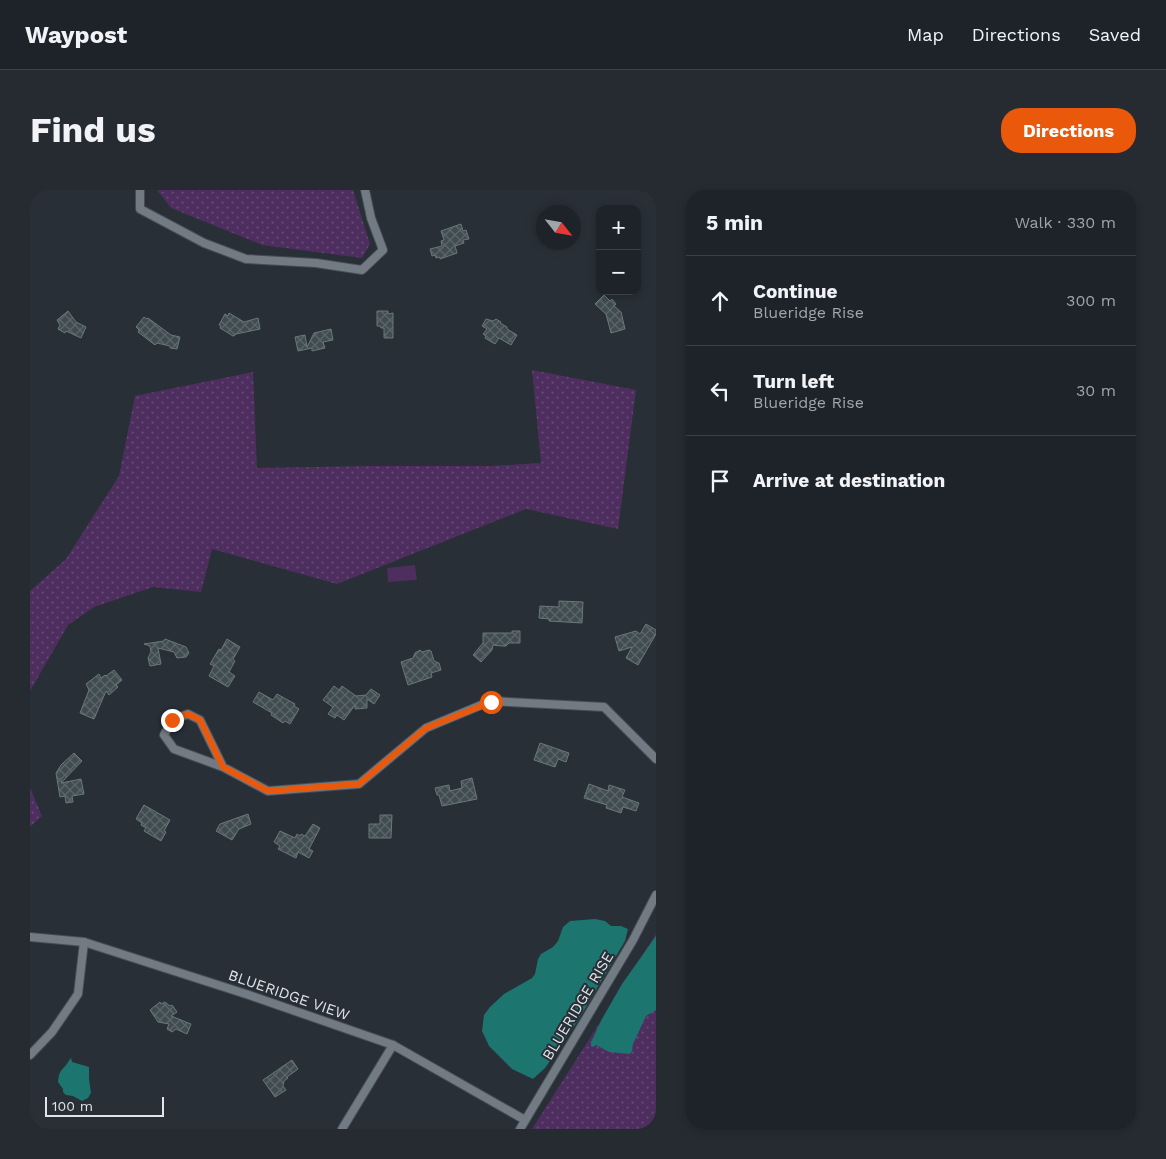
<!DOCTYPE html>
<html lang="en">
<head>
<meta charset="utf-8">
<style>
	:root { --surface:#1e2329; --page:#262b31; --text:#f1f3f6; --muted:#a1a4a8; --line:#3c4046; --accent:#ea580c }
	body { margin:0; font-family:"Work Sans",sans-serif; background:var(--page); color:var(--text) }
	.controls { position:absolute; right:15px; top:15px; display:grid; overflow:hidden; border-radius:10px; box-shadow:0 2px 8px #0003 }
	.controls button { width:45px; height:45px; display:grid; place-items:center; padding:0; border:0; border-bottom:1px solid var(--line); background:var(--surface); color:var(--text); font:25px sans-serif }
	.compass { position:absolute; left:506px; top:15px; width:45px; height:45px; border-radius:50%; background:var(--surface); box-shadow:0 2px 8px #0003; rotate:121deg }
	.scale { position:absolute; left:15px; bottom:12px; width:119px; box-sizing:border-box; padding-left:5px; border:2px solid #e1e5ea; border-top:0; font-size:14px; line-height:18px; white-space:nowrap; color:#e1e5ea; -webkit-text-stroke:4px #282f37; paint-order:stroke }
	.stop { position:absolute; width:15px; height:15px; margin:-11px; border:4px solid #ea580c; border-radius:50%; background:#fff }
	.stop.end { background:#ea580c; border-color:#fff; box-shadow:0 1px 5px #0008 }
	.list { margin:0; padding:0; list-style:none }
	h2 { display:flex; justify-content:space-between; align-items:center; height:65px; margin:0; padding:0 20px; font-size:21px }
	h2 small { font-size:16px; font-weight:400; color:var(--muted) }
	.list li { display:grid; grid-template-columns:32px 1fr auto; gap:15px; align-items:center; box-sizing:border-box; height:90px; padding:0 20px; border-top:1px solid var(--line) }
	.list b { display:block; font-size:19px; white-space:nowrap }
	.list p { margin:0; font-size:16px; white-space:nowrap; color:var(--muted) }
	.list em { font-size:16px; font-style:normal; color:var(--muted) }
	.icon { flex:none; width:28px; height:28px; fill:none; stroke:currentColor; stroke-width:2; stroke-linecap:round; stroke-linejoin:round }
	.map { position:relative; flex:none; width:626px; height:939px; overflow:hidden; border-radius:20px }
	header { display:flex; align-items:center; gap:30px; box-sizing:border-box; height:70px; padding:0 25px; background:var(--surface); border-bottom:1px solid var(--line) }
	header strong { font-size:24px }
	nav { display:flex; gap:28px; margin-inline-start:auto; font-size:18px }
	.intro { display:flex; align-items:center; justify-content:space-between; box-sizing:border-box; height:120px; padding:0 30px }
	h1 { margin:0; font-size:35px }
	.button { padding:12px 22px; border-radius:20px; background:var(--accent); color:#fff; font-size:18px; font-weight:700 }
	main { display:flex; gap:30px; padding:0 30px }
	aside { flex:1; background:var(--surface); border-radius:20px; box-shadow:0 2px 8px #0003 }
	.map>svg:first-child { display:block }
</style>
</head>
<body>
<header>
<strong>Waypost</strong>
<nav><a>Map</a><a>Directions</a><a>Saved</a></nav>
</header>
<div class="intro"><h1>Find us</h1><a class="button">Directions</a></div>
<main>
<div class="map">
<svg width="626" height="939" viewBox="0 0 626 939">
	<defs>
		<pattern id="grass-dots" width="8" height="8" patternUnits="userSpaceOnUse" patternTransform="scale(1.25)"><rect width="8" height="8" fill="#4e2d5f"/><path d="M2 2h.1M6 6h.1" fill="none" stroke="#674b76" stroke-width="1.8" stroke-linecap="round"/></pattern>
		<pattern id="building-cross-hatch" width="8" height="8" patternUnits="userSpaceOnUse" patternTransform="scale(1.25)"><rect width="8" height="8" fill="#404c50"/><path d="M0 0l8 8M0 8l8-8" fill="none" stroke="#5b6669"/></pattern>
	</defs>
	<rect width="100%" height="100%" fill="#282f37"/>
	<g fill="url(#grass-dots)">
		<path d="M127,0H323L340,54L332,68L232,55L141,18Z"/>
		<path d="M502,180L606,200L588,339L496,319L307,394L182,359L171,402L123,397L64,417L38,435L0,501V401L36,369L89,286L105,206L223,182L227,278L340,276H461L511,273Z"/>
		<path d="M0,598L12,626L0,637Z"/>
		<path d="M626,744V939H502Z"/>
	</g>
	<path fill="#4e2d5f" d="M385,375L387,390L358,392L357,378Z"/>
	<g fill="#1c756f">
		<path d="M565,729L575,731L581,736H591L598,739L595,751L547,832L515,878L503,889L482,879L459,856L452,841L454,825L460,817L474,804L502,788L505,784L508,769L511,764L523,757L528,751L533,737L540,731Z"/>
		<path d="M626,746V820L616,826L603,854L602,861L600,864L579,862L566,855L563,857L561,856V852L572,829L592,794Z"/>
		<path d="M41,868L42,872L59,877V889L61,903L58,908L52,911L43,906L36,905L33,902V899L28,892C29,881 31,881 37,874C38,872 39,870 41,868Z"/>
	</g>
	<g fill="url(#building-cross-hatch)" stroke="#6a777b">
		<path d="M431,34L433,41L436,40L439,49L433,50L434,53L425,56L427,63L410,69V67L406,68L405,65L402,66L400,59L412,56L411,51L414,50L411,41Z"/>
		<path d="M574,105L580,111L582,109L586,114L584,116L591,122L595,139L581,143L576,124L565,114Z"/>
		<path d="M38,121L46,132L56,137L51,148L36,141L35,143L28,139L30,135L27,130Z"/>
		<path d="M347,121H358V124L363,123V148H354V138H351L350,136H347Z"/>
		<path d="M199,123L214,132L228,128L230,139L206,144L204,146H203L190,138L191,136L189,135L195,124L198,126Z"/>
		<path d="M114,127L117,129L118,128L141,145L150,147L147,159L140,158V156L127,153L125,155L108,142L109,140L106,137Z"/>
		<path d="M456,129L463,131L466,129L471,132L470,133L477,137V139L487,145L481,155L469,148L465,154L455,148L456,146L453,144L457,139L452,136Z"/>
		<path d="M301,139L303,150L293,152L295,158L282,161V158L268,161L265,147L275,145L277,157L284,143Z"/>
		<path d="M529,411L553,412L552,433L519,431V429L509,428L510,416L529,417Z"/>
		<path d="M616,434L626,440V444L608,475L596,468L602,457L589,461L585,447L606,441L610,444Z"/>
		<path d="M482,441H490V453H479L476,456H472L463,455L462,460L451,472L443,465L453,453V443H482Z"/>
		<path d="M135,449L156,457L159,463L156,467L147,468L144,462L128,458L131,474L120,476L118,468L121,462L120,456L114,454L134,451Z"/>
		<path d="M197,449L210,457L203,469L205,471L199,482L205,486L198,497L179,486L184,476L180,474L189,459L191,460Z"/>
		<path d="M390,460L392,462L399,460L401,461L404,471L409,473L411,480L401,483L402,487L378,495L371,472L383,468L385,463Z"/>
		<path d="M84,480L92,490L86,495L88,497L79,505L76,501L64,529L50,523L59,500L56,494L69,484L71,488L75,485L76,486Z"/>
		<path d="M304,496L309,500L312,496L326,506L336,505L341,499L350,505L344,514L337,509V518L325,519V515L314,530L307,525L305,528L298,524L303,517L293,510Z"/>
		<path d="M229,502L243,510L247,504L265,514L264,516L269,519L260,534L255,531L253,533L241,525L242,523L223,512Z"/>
		<path d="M510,553L539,563L536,572L528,569L525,577L504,570Z"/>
		<path d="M44,563L52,571L31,593L51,589L54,604L42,606L43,612L36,613L35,606L30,607L26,583L31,575Z"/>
		<path d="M442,588L447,609L412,616L409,605H407L405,598L419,595L420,601L432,598L431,591Z"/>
		<path d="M559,594L578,601L579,595L595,600L592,607L609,613L606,621L593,617L591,623L576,618L577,615L554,608Z"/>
		<path d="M114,615L140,630L134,641L136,642L131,651L114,641L116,638L111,635L112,633L106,629Z"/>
		<path d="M218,624L221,634L209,639L202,650L186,641L190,634Z"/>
		<path d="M350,625H362L361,648H339V634H350Z"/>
		<path d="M283,634L290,638L279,659L283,661L279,668L268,662L266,668L248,659L250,656L244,652L250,641L265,648L267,644L270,646L271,644L275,646Z"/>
		<path d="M130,812L131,814L135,812L140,816L142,815L147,822L141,826L161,834L157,844L146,839L142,842L137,839L139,834L128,832L120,820Z"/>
		<path d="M262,870L268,879L257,887L258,888L254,891L253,896L256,900L245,907L233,890Z"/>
	</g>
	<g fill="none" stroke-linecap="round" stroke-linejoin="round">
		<defs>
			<g id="minor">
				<path d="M110,0V19L174,53L216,69L286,73L332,80L353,60L341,28L335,0"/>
				<path d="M193,577L170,530L158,524L142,530L134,545L144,559L193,577L238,601L329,594L396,538L461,511L574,517L626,569"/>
				<path d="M0,747L54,752L219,805L363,855L495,930"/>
				<path d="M0,865L22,842L48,804L54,752"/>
				<path d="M312,939L363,855"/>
				<path d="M490,939L603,750L626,705"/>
			</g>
		</defs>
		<use href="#minor" stroke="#474d53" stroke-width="10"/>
		<use href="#minor" stroke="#727a83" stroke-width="8"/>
	</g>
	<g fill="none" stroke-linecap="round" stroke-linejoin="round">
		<path stroke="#ea580c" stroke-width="6" d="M142,530L158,524L170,530L193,577L238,601L329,594L396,538L461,512"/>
	</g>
	<g text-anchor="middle" stroke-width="4" stroke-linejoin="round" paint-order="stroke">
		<g font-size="15" fill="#e1e5ea" stroke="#282f37">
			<text transform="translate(259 805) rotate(19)" y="5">BLUERIDGE VIEW</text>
			<text transform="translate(548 816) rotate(-59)" y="5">BLUERIDGE RISE</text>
		</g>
	</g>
</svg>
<div class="controls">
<button>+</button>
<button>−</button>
</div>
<svg class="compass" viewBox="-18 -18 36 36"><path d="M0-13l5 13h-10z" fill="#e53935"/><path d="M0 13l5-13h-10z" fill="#a1a4a8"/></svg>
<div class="scale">100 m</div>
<div class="stop" style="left:461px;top:512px"></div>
<div class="stop end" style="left:142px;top:530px"></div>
</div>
<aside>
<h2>5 min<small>Walk · 330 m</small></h2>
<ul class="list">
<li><svg class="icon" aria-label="ahead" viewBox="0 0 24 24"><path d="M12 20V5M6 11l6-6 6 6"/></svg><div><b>Continue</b><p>Blueridge Rise</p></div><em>300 m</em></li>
<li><svg class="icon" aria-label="left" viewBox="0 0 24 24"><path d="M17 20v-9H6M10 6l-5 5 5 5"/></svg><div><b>Turn left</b><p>Blueridge Rise</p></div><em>30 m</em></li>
<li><svg class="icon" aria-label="arrive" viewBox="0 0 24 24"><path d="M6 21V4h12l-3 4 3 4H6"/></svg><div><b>Arrive at destination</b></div></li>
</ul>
</aside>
</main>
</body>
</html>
